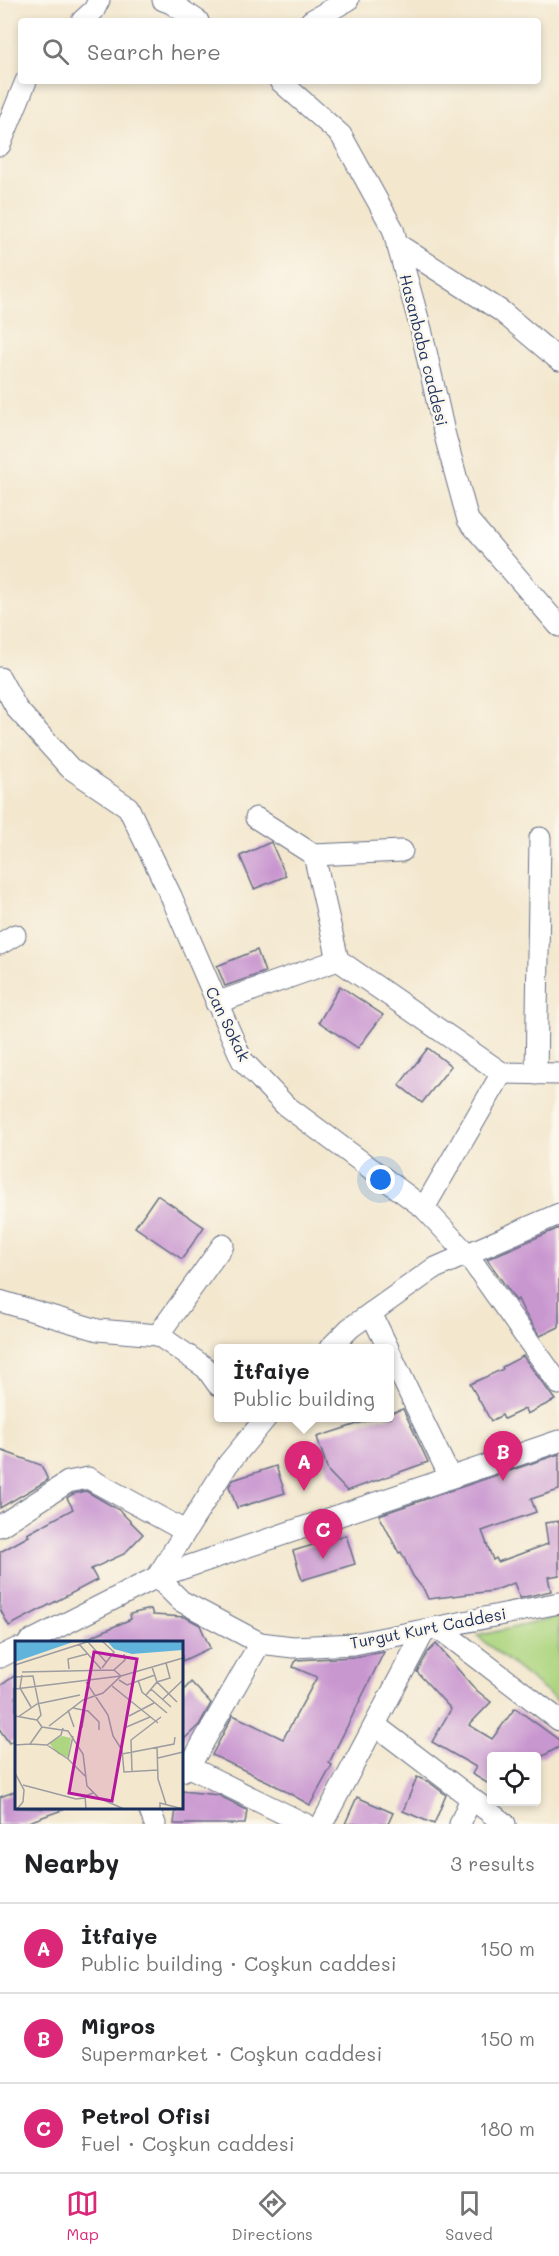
<!DOCTYPE html>
<html lang="en">
<head>
<meta charset="utf-8">
<style>
	:root { --surface:#fff; --page:#f2f2f2; --text:#202124; --muted:#757577; --line:#e0e0e0; --accent:#db2777 }
	body { margin:0; font-family:Mali,sans-serif; background:var(--page); color:var(--text) }
	.controls { position:absolute; right:18px; bottom:18px; display:grid; overflow:hidden; border-radius:6px; box-shadow:0 3px 9px #0003 }
	.controls button { width:54px; height:54px; display:grid; place-items:center; padding:0; border:0; border-bottom:2px solid var(--line); background:var(--surface); color:var(--text); font:30px sans-serif }
	.you { position:absolute; left:381px; top:1180px; width:21px; height:21px; margin:-15px; border:4px solid #fff; border-radius:50%; background:#1a73e8; box-shadow:0 0 0 9px #1a73e833 }
	.badge { display:grid; place-items:center; width:39px; height:39px; border-radius:50%; background:var(--accent); color:#fff; font-size:20px; font-weight:700 }
	.pin { position:absolute; translate:-50% -50px; filter:drop-shadow(0 2px 3px #0008) }
	.pin::after { content:''; position:absolute; top:32px; width:21px; height:18px; background:inherit; clip-path:polygon(0 0,100% 0,50% 100%) }
	.popup { position:absolute; left:214px; top:1344px; width:180px; height:78px; box-sizing:border-box; display:grid; place-content:center; border-radius:6px; background:var(--surface); filter:drop-shadow(0 2px 4px #0005); font-size:20px; white-space:nowrap; color:var(--muted) }
	.popup b { font-size:22px; color:var(--text) }
	.popup::after { content:''; position:absolute; left:50%; top:100%; margin-left:-12px; border:12px solid transparent; border-top-color:var(--surface) }
	.list { margin:0; padding:0; list-style:none }
	h2 { display:flex; justify-content:space-between; align-items:center; height:78px; margin:0; padding:0 24px; font-size:26px }
	h2 small { font-size:20px; font-weight:400; color:var(--muted) }
	.list li { display:grid; grid-template-columns:39px 1fr auto; gap:18px; align-items:center; box-sizing:border-box; height:90px; padding:0 24px; border-top:2px solid var(--line) }
	.list b { display:block; font-size:22px; white-space:nowrap }
	.list p { margin:0; font-size:20px; white-space:nowrap; color:var(--muted) }
	.list em { font-size:20px; font-style:normal; color:var(--muted) }
	.icon { flex:none; width:33px; height:33px; fill:none; stroke:currentColor; stroke-width:2; stroke-linecap:round; stroke-linejoin:round }
	.map { position:relative; flex:none; width:559px; height:1824px; overflow:hidden }
	.search { position:absolute; background:var(--surface); box-shadow:0 3px 9px #0003; left:18px; right:18px; top:18px; height:66px; display:flex; align-items:center; gap:15px; box-sizing:border-box; padding:0 21px; border-radius:6px; color:var(--muted); font-size:22px }
	.sheet { height:348px; background:var(--surface) }
	nav { display:flex; justify-content:space-around; align-items:center; box-sizing:border-box; height:84px; border-top:2px solid var(--line); background:var(--surface); font-size:16px; color:var(--muted) }
	nav a { display:grid; justify-items:center; gap:3px }
	nav .on { color:var(--accent) }
	.map>svg:first-child { display:block }
</style>
</head>
<body>
<div class="map">
<svg width="559" height="1824" viewBox="0 0 559 1824">
	<rect width="100%" height="100%" fill="#fbf7ec"/>
	<filter id="ink" filterUnits="userSpaceOnUse"><feTurbulence type="fractalNoise" baseFrequency=".0167" numOctaves="2"/><feDisplacementMap in="SourceGraphic" scale="12" xChannelSelector="R" yChannelSelector="G"/><feConvolveMatrix kernelMatrix="1 2 1 2 8 2 1 2 1" color-interpolation-filters="sRGB"/></filter>
	<filter id="wash" filterUnits="userSpaceOnUse"><feTurbulence type="fractalNoise" baseFrequency=".008" numOctaves="4" result="noise"/><feDisplacementMap in="SourceGraphic" scale="24" xChannelSelector="R" yChannelSelector="G"/><feGaussianBlur stdDeviation="1.35" result="paint"/><feColorMatrix in="noise" values="0 0 0 0 0 0 0 0 0 0 0 0 0 0 0 0 0 1.4 0 .05"/><feComposite in="paint" operator="in"/></filter>
	<g filter="url(#wash)">
		<rect width="100%" height="100%" fill="#f3e7ce"/>
		<path fill="#aed680" stroke="#64826f" stroke-width="1.5" d="M559,1617V1702L477,1636Z"/>
		<g id="blocks">
			<g fill="#c997d0">
				<path d="M271,842L286,876L254,889L240,856Z"/>
				<path d="M257,950L265,972L225,986L217,966Z"/>
				<path d="M340,986L383,1015L358,1048L319,1022Z"/>
				<path d="M428,1048L451,1066L422,1103L399,1085Z"/>
				<path d="M157,1195L204,1227L182,1259L135,1227Z"/>
				<path d="M559,1228V1327L540,1336L524,1312L518,1299L516,1301L487,1259Z"/>
				<path d="M523,1356L555,1400L527,1414L525,1409L504,1419L502,1415L491,1421L470,1384L503,1369L502,1367Z"/>
				<path d="M403,1409L428,1462L347,1491L328,1471L317,1437L376,1418H390V1413Z"/>
				<path d="M0,1450L41,1465L48,1480L0,1508Z"/>
				<path d="M559,1454V1490L531,1499L536,1512L482,1531L493,1560L496,1558L498,1562L548,1544L545,1523L559,1521V1575L548,1577L551,1591L520,1598L514,1583L493,1591L428,1599L424,1590L413,1576L401,1552L399,1553L379,1515Z"/>
				<path d="M276,1466L285,1493L237,1508L229,1486L233,1480Z"/>
				<path d="M86,1491L119,1510L143,1534L124,1554L91,1569L97,1580L9,1626L0,1609V1552L29,1536L27,1534L73,1509L67,1498L73,1494Z"/>
				<path d="M346,1535L355,1564L302,1580L293,1551Z"/>
				<path d="M151,1609L153,1615L185,1617L200,1625L210,1648L182,1661V1642H79L131,1619L130,1614Z"/>
				<path d="M436,1644L475,1689L491,1702L469,1725L492,1739L515,1708L559,1740V1747L543,1756H492V1786L472,1774L476,1767L432,1742L451,1709L417,1672L428,1652Z"/>
				<path d="M384,1652L329,1763L332,1765L310,1805L269,1782L212,1755L233,1715L283,1739L317,1677L293,1667L296,1660L355,1657Z"/>
				<path d="M16,1675V1738L9,1743L0,1730V1686Z"/>
				<path d="M191,1682L211,1703L199,1725L182,1741V1692Z"/>
				<path d="M417,1777L429,1782L446,1795L434,1824L403,1811Z"/>
				<path d="M16,1791V1808L65,1809L23,1824H0V1797Z"/>
				<path d="M182,1791L218,1795L247,1810L245,1824H174L176,1808H182Z"/>
				<path d="M357,1797L393,1813L388,1824H345Z"/>
			</g>
		</g>
	</g>
	<g filter="url(#ink)">
		<use href="#blocks" fill-opacity="0" stroke="#676f85" stroke-width="1.5"/>
		<g fill="none" stroke-linecap="round" stroke-linejoin="round">
			<defs>
				<g id="minor">
					<path d="M163,0L171,3L198,21"/>
					<path d="M82,21L94,10L99,0"/>
					<path d="M311,21L348,0"/>
					<path d="M280,81L341,135L393,229L421,329L444,432L468,520L559,626"/>
					<path d="M0,145L26,81"/>
					<path d="M397,244L501,311L559,360"/>
					<path d="M0,678L17,709L70,768L128,807L171,896L242,1060L285,1105L424,1208L467,1254L559,1384"/>
					<path d="M256,818L314,855L402,851"/>
					<path d="M314,855L338,960L502,1073L559,1074"/>
					<path d="M0,944L15,935"/>
					<path d="M216,1003L338,960"/>
					<path d="M536,1074L540,838"/>
					<path d="M424,1208L502,1073"/>
					<path d="M0,1301L98,1330L158,1335L206,1368L218,1385"/>
					<path d="M371,1313L388,1348"/>
					<path d="M158,1335L223,1245"/>
					<path d="M330,1348L350,1328L433,1269L559,1214"/>
					<path d="M389,1351L450,1477"/>
					<path d="M0,1526L68,1482L88,1478L185,1531"/>
					<path d="M157,1577L181,1601L260,1643L189,1767L182,1771"/>
					<path d="M157,1577L228,1464L266,1418"/>
					<path d="M434,1628L445,1633L559,1720"/>
					<path d="M29,1642L157,1577L559,1441"/>
					<path d="M260,1643L293,1647L354,1644L559,1603"/>
					<path d="M0,1657L16,1649"/>
					<path d="M375,1725L505,1824"/>
					<path d="M189,1767L305,1824"/>
					<path d="M149,1808L155,1824"/>
					<path d="M322,1824L425,1630"/>
					<path d="M460,1824L471,1798"/>
				</g>
			</defs>
			<use href="#minor" stroke="#676f85" stroke-width="23"/>
			<use href="#minor" stroke="#fff" stroke-width="21"/>
		</g>
	</g>
	<g text-anchor="middle" stroke-width="5" stroke-linejoin="round" paint-order="stroke">
		<g font-size="16" fill="#1b2f5e" stroke="#fbf7ec">
			<text transform="translate(424 350) rotate(76)" y="6">Hasanbaba caddesi</text>
			<text transform="translate(228 1024) rotate(64)" y="6">Can Sokak</text>
			<text transform="translate(428 1628) rotate(-11)" y="6">Turgut Kurt Caddesi</text>
		</g>
	</g>
	<g transform="translate(15 1641)">
		<rect width="168" height="168" fill="#f3e7ce"/>
		<path d="M47,95L56,97L53,116L43,113L34,102Z" fill="#aed680"/>
		<path d="M0,0H61L0,21ZM92,0H168V9L117,13L99,8Z" fill="#60b4dc"/>
		<path fill="none" stroke="#9d9da1" stroke-width="1.5" d="M73,1L91,21M64,3L86,28M0,24L75,0M137,26L142,41L162,61M87,27L99,11L87,0M54,28L53,18L72,13M7,31L99,29M7,34L5,47L16,66M106,35L99,29L110,19L109,13M0,36L18,35L26,74L22,79M104,39L112,44L140,34M123,39L127,51L152,72M71,41L93,74L98,95L107,109L109,131L143,129M97,45L143,82M0,48L106,35L168,17M136,48L156,66M131,54L142,41L155,37L151,22M148,58L168,39M58,67L73,70L84,81V89M53,69L59,86M0,75L22,79L27,86L53,90L68,113L72,145L84,157L109,168M114,75L139,62M3,76L22,63L65,54M34,85L68,59L88,52L106,35M67,87L70,69M109,87L135,76M15,103L32,104L46,94L48,87M0,104L15,103L27,86M32,104L53,118L70,135M142,106L143,138L151,163M107,113L159,103L160,96M143,117L168,111M53,118L58,95M117,131L116,99L146,76M0,132L9,149L8,161L2,168M8,144L61,158L70,157M71,168L70,155L78,152M145,168V162L168,168"/>
		<path fill="#b5179e" fill-opacity="0.15" stroke="#b5179e" stroke-width="3" d="M79,11L122,18L97,160L54,152Z"/>
		<rect width="168" height="168" fill="none" stroke="#1b2f5e" stroke-width="3"/>
	</g>
</svg>
<div class="controls">
<button><svg class="icon" aria-label="locate" viewBox="0 0 24 24"><circle cx="12" cy="12" r="6"/><path d="M12 2v4M12 18v4M2 12h4M18 12h4"/></svg></button>
</div>
<div class="you"></div>
<div class="pin badge" style="left:304px;top:1491px">A</div>
<div class="popup"><b>İtfaiye</b>Public building</div>
<div class="pin badge" style="left:503px;top:1481px">B</div>
<div class="pin badge" style="left:323px;top:1559px">C</div>
<div class="search"><svg class="icon" aria-label="search" viewBox="0 0 24 24"><circle cx="10" cy="10" r="6"/><path d="M15 15l6 6"/></svg>Search here</div>
</div>
<section class="sheet">
<h2>Nearby<small>3 results</small></h2>
<ul class="list">
<li><span class="badge">A</span><div><b>İtfaiye</b><p>Public building · Coşkun caddesi</p></div><em>150 m</em></li>
<li><span class="badge">B</span><div><b>Migros</b><p>Supermarket · Coşkun caddesi</p></div><em>150 m</em></li>
<li><span class="badge">C</span><div><b>Petrol Ofisi</b><p>Fuel · Coşkun caddesi</p></div><em>180 m</em></li>
</ul>
</section>
<nav>
<a class="on"><svg class="icon" aria-label="map" viewBox="0 0 24 24"><path d="M3 6l6-2 6 2 6-2v14l-6 2-6-2-6 2zM9 4v14M15 6v14"/></svg>Map</a>
<a><svg class="icon" aria-label="directions" viewBox="0 0 24 24"><path d="M12 3l9 9-9 9-9-9zM9 14v-3h6M13 9l2 2-2 2"/></svg>Directions</a>
<a><svg class="icon" aria-label="saved" viewBox="0 0 24 24"><path d="M7 4h10v16l-5-4-5 4z"/></svg>Saved</a>
</nav>
</body>
</html>
